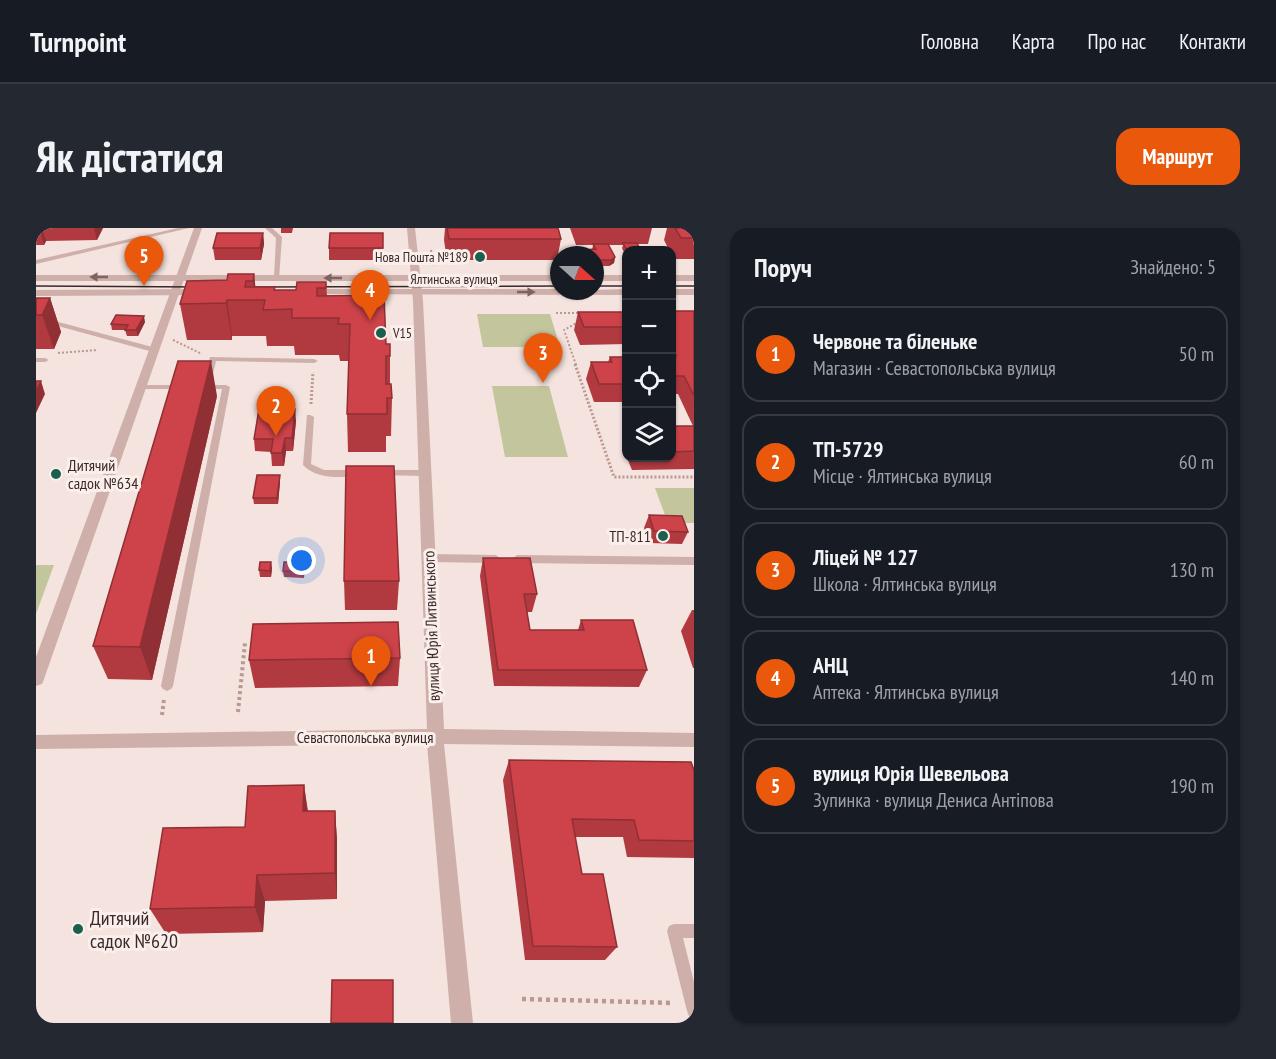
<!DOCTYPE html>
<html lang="uk">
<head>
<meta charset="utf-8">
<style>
	:root { --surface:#171b24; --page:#242831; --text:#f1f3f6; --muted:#9ea1a6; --line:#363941; --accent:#ea580c }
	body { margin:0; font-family:"PT Sans Narrow",sans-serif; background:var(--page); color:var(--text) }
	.controls { position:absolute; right:18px; top:18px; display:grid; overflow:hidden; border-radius:12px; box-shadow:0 2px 4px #0004 }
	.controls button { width:54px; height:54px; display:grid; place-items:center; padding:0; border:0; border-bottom:2px solid var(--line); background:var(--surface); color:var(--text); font:30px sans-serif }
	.compass { position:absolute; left:514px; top:18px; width:54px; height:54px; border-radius:50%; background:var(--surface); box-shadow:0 2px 4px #0004; rotate:111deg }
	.you { position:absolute; left:266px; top:333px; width:21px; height:21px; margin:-15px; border:4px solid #fff; border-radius:50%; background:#1a73e8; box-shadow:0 0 0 9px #1a73e833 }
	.badge { display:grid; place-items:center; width:39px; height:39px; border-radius:50%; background:var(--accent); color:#fff; font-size:20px; font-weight:700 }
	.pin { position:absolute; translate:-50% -50px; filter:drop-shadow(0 2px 3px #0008) }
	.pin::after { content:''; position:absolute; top:32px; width:21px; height:18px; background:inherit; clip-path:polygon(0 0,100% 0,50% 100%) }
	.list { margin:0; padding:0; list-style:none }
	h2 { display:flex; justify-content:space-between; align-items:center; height:78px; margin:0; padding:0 24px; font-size:26px }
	h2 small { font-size:20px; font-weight:400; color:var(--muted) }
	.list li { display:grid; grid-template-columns:39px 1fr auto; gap:18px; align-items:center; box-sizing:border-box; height:96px; margin:0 12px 12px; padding:0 12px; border:2px solid var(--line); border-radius:18px }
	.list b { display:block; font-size:22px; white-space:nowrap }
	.list p { margin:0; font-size:20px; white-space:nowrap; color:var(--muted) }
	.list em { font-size:20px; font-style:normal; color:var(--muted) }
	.icon { flex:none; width:33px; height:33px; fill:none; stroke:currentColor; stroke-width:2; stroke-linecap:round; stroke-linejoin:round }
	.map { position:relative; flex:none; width:658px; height:795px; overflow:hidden; border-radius:18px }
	header { display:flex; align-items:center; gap:36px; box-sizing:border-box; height:84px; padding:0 30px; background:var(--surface); border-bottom:2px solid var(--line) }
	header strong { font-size:28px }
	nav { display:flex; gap:33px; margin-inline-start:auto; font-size:21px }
	.intro { display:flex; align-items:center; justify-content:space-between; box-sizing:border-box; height:144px; padding:0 36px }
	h1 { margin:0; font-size:42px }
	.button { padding:15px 27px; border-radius:18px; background:var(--accent); color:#fff; font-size:21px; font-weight:700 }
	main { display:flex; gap:36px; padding:0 36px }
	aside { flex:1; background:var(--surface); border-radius:18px; box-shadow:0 2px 4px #0004 }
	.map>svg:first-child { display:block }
</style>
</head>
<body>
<header>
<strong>Turnpoint</strong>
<nav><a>Головна</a><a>Карта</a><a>Про нас</a><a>Контакти</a></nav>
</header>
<div class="intro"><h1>Як дістатися</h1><a class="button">Маршрут</a></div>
<main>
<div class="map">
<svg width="658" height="795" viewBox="0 0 658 795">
	<rect width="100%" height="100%" fill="#f4e3de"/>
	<g fill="#c3c59d">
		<path d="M441,86H514L524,119H447Z"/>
		<path d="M456,158H513L532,229H469Z"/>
		<path d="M619,260H658V295H632Z"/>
		<path d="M0,337H18L0,386Z"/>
	</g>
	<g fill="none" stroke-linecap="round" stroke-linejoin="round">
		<g stroke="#ba9893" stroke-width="2" stroke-dasharray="2 2" stroke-linecap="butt">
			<path d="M395,22L398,38"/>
			<path d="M520,85H545"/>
			<path d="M137,112L166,126"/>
			<path d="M22,125L62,122"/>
			<path d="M540,137L528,102L542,94"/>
		</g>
		<g stroke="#ba9893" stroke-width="3" stroke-dasharray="2 2" stroke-linecap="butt">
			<path d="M539,136L578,249H658"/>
			<path d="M275,176L277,144"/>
		</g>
		<g stroke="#ba9893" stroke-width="4" stroke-dasharray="3 3" stroke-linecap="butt">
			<path d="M202,484L209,415"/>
			<path d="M126,487L128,471"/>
		</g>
		<path stroke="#ba9893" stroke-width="4.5" stroke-dasharray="4 4" stroke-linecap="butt" d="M486,771L638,775"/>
		<g fill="#ceafa9" fill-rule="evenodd">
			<path d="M142,0H153L0,36V32Z"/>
			<path d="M229,0H236L246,9L243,51L238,50L240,10Z"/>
			<path d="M0,88L120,120L121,122L117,124L0,92Z"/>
			<path d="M174,129L278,131L282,133L278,135L180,133L176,150L172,152L168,150Z"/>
			<path d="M0,130H9L13,132L9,134H0Z"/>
			<path d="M101,157H146L150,159L146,161H104L100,159Z"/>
			<path d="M164,157H190L194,159L137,458L135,461L131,463L127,461L125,458L186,161H167L163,159Z"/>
			<path d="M271,187H274L278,189L275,236L288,242H323L326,243V247C307,250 281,252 267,237Z"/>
			<path d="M344,242H389L393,245L389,248L341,247V243Z"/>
			<path d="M392,326L460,327L465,331L460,335L392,334L387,330Z"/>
			<path d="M481,327L658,329V337L481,335L476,331Z"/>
			<path d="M638,696H658V710H647L658,754V790L653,788L651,783L631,703L633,698Z"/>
		</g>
		<g fill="#ceafa9" fill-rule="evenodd">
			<path d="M158,0H166L8,451L6,456L0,458V429Z"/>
			<path d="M371,0H379L387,73L408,501L658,505V519L408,516L437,795H415L391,516L0,521V507L391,501L377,73Z"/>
		</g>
		<g fill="#ceafa9" fill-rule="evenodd">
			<rect x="0" y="47" width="523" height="6"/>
			<rect x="559" y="47" width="31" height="6"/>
			<rect x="636" y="47" width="22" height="6"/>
			<path d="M273,61H523V63L590,61V67L270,66V62Z"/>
			<rect x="636" y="61" width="22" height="6"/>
			<path d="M0,62L168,61L173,64L168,67L0,68Z"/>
		</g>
		<g stroke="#3a2929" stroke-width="1.5">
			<path d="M0,58L166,59"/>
			<path d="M559,58H590"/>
			<path d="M636,58H658"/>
			<path d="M202,59L523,58"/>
		</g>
	</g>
	<g fill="#b13a40">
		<path d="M0,0H67L61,12L10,13L8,17H0Z"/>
		<path d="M245,0H257L256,5H245Z"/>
		<path d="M409,0H522L525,11L521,32H411L408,12Z"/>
		<path d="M534,0H616L612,16H602L591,22V31L586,20L587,17H572L579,29L578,35L573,38H559V27H546L547,22H556L557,17H540Z"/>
		<path d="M631,0H658V31H638L636,26V22H633L628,12Z"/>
		<path d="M227,5L228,16L225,32H179L177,20Z"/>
		<path d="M347,5V32H293V20Z"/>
		<path d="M113,28L115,34L113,38H98L97,32Z"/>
		<path d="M218,46L219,59H239V62H260L290,54L291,68L350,116H354V156L356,170L355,208H350V224H312L311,186L313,133H304L303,127H259L258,118H231L230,108H196V112H151L144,76L191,52Z"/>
		<path d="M0,70H14L25,104L18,121H0Z"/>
		<path d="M636,83H658V241L596,242L591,230H636V198H657L642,166H636Z"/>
		<path d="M542,84H591V116L544,117L538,102Z"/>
		<path d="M109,94L102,108H91L89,102H76L75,96Z"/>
		<path d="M574,129H591V174H558L550,151L555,134H572Z"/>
		<path d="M181,168L116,452L72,451L57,418Z"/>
		<path d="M260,193L257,223H250L248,238H236L235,224L219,223L218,211Z"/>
		<path d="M591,203V228L586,216Z"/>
		<path d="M244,247V254L242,276H218L217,270Z"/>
		<path d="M613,287L652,304L646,316L613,315L608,300Z"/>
		<path d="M447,330L501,366L496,384H491L494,402H542L545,392L611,442L603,459L458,458L444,348Z"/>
		<path d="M236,340L235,349H224L223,342Z"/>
		<path d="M269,341L268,350L248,349L247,343Z"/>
		<path d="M308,353H363L361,382H309Z"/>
		<path d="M656,382H658V440H657L645,403Z"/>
		<path d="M364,430L362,458L219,460L213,432Z"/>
		<path d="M473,532L658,542V630L591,629L587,609H539L546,646L581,719L569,732H489L467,552Z"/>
		<path d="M268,557L272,583H299L301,612V671L229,673L227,704L130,706L114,681L209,599Z"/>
	</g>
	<g fill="#902f34">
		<path d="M3,0H6L10,13L8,17Z"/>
		<path d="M58,0H67L61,12Z"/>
		<path d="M227,5L228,16L225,32L224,20Z"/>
		<path d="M113,28L115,34L113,38L112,32Z"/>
		<path d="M579,29L578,35L573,38L575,32Z"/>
		<path d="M218,46L221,72H219L217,53Z"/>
		<path d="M14,70L25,104L18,121L6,87Z"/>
		<path d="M191,72L196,108V112L190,75Z"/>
		<path d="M108,88L109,94L102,108L100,102Z"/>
		<path d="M175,133L181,168L116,452L104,419Z"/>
		<path d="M5,153L9,166L0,185V163Z"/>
		<path d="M259,181L260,193L257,223L256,210Z"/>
		<path d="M249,210L250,223L248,238L246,225Z"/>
		<path d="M244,247V254L242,276L241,270Z"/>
		<path d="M235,334L236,340L235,349L234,343Z"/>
		<path d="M268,557L272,588L267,583Z"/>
		<path d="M299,583L301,612V671L299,645Z"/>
		<path d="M221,647L229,673L227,704L219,679Z"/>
	</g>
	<g fill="#ce434a" stroke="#902f34" stroke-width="1.5">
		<path d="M411,0H522L525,11H413Z"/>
		<path d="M639,0H658V10H645Z"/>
		<path d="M181,5H227L224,20H177Z"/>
		<path d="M294,5H347V20H293Z"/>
		<path d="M587,15H601L604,21H617L618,22H591Z"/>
		<path d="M557,16H572L579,29L575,32H559V27H550L547,22L560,21Z"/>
		<path d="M99,28H113L112,32H97Z"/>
		<path d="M192,46H218L217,53H210L209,59H239L238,62H260L261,54H290V60H281V68L348,67L350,116H354V128H350V156H355L356,170H351V186H311L314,96H302L303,90H256V81L227,82L229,72H191L190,75L144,76L151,53L191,52Z"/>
		<path d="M0,70H14L6,87H0Z"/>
		<path d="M636,83H658V168L648,148H636V128H640L636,119Z"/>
		<path d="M542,84H591V99H548Z"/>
		<path d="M80,87L108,88L100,102H89L92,97L75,96Z"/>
		<path d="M574,129H591V156H563L555,134H576Z"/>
		<path d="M142,133H175L104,419L57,418Z"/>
		<path d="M0,153H5L0,163Z"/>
		<path d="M223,181H259L256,210H249L246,225H235L237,211H218Z"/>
		<path d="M636,198H658V223L636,224Z"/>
		<path d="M310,238H358L363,353H308Z"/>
		<path d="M221,247H244L241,270H217Z"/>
		<path d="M613,287L646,288L652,304L618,303Z"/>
		<path d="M447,330H494L501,366H488L494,402H548L545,392H597L611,442H462Z"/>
		<path d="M224,334H235L234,343L223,342Z"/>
		<path d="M248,334L269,335L268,344L247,343Z"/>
		<path d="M362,394L364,430L213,432L217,396Z"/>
		<path d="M473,532L655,534L658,542V613L603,612L598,592L536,591L546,646H567L581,719L497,718Z"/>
		<path d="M268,557L267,583H299V645L221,647L219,679L114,681L127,600L209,599L212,558Z"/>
		<path d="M296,752H357V795H295Z"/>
	</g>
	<defs><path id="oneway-solid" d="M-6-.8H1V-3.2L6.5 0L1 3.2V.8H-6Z" transform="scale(1.5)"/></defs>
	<g fill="#7d6563">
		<use href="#oneway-solid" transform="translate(63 49) rotate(-180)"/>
		<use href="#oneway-solid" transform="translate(297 50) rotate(-180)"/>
		<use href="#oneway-solid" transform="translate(490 64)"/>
	</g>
	<g fill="#1b5f4f" stroke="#fbefeb" stroke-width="2">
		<circle cx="444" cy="29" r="6"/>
		<circle cx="345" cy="105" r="6"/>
		<circle cx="20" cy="246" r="6"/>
		<circle cx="627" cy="308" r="6"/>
		<circle cx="42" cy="701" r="6"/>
	</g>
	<g text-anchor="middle" stroke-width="6" stroke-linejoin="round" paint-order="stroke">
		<g font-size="14" fill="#3a2929" stroke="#fbefeb" text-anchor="end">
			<text x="432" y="34">Нова Пошта №189</text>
			<text x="357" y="110" text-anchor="start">V15</text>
		</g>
		<g font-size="14" fill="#3a2929" stroke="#fbefeb">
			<text x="418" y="56">Ялтинська вулиця</text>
		</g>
		<g font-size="16" fill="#3a2929" stroke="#fbefeb" text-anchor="start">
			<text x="32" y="243">Дитячий<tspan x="32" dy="18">садок №634</tspan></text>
			<text x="615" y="314" text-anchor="end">ТП-811</text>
		</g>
		<g font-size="16" fill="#3a2929" stroke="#fbefeb">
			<text transform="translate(395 398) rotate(-92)" y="6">вулиця Юрія Литвинського</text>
			<text x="329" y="515">Севастопольська вулиця</text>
		</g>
		<g font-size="20" fill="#3a2929" stroke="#fbefeb" text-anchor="start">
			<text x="54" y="697">Дитячий<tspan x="54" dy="23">садок №620</tspan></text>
		</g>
	</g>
</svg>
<div class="controls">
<button>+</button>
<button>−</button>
<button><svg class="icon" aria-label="locate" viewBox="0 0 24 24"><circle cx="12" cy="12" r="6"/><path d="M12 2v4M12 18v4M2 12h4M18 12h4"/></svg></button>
<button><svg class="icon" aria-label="layers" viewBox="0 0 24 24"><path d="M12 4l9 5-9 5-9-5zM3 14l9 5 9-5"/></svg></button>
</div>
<svg class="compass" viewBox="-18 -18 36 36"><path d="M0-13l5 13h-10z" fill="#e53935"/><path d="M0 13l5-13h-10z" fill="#9ea1a6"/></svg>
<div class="you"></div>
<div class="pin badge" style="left:335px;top:458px">1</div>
<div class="pin badge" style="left:240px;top:208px">2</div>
<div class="pin badge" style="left:507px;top:155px">3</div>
<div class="pin badge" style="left:334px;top:92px">4</div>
<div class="pin badge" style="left:108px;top:58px">5</div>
</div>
<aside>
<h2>Поруч<small>Знайдено: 5</small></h2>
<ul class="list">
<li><span class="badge">1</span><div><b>Червоне та біленьке</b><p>Магазин · Севастопольська вулиця</p></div><em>50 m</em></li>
<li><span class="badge">2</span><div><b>ТП-5729</b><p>Місце · Ялтинська вулиця</p></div><em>60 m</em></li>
<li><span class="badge">3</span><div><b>Ліцей № 127</b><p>Школа · Ялтинська вулиця</p></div><em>130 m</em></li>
<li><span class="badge">4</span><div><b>АНЦ</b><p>Аптека · Ялтинська вулиця</p></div><em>140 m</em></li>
<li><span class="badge">5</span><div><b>вулиця Юрія Шевельова</b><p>Зупинка · вулиця Дениса Антіпова</p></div><em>190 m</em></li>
</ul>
</aside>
</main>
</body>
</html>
